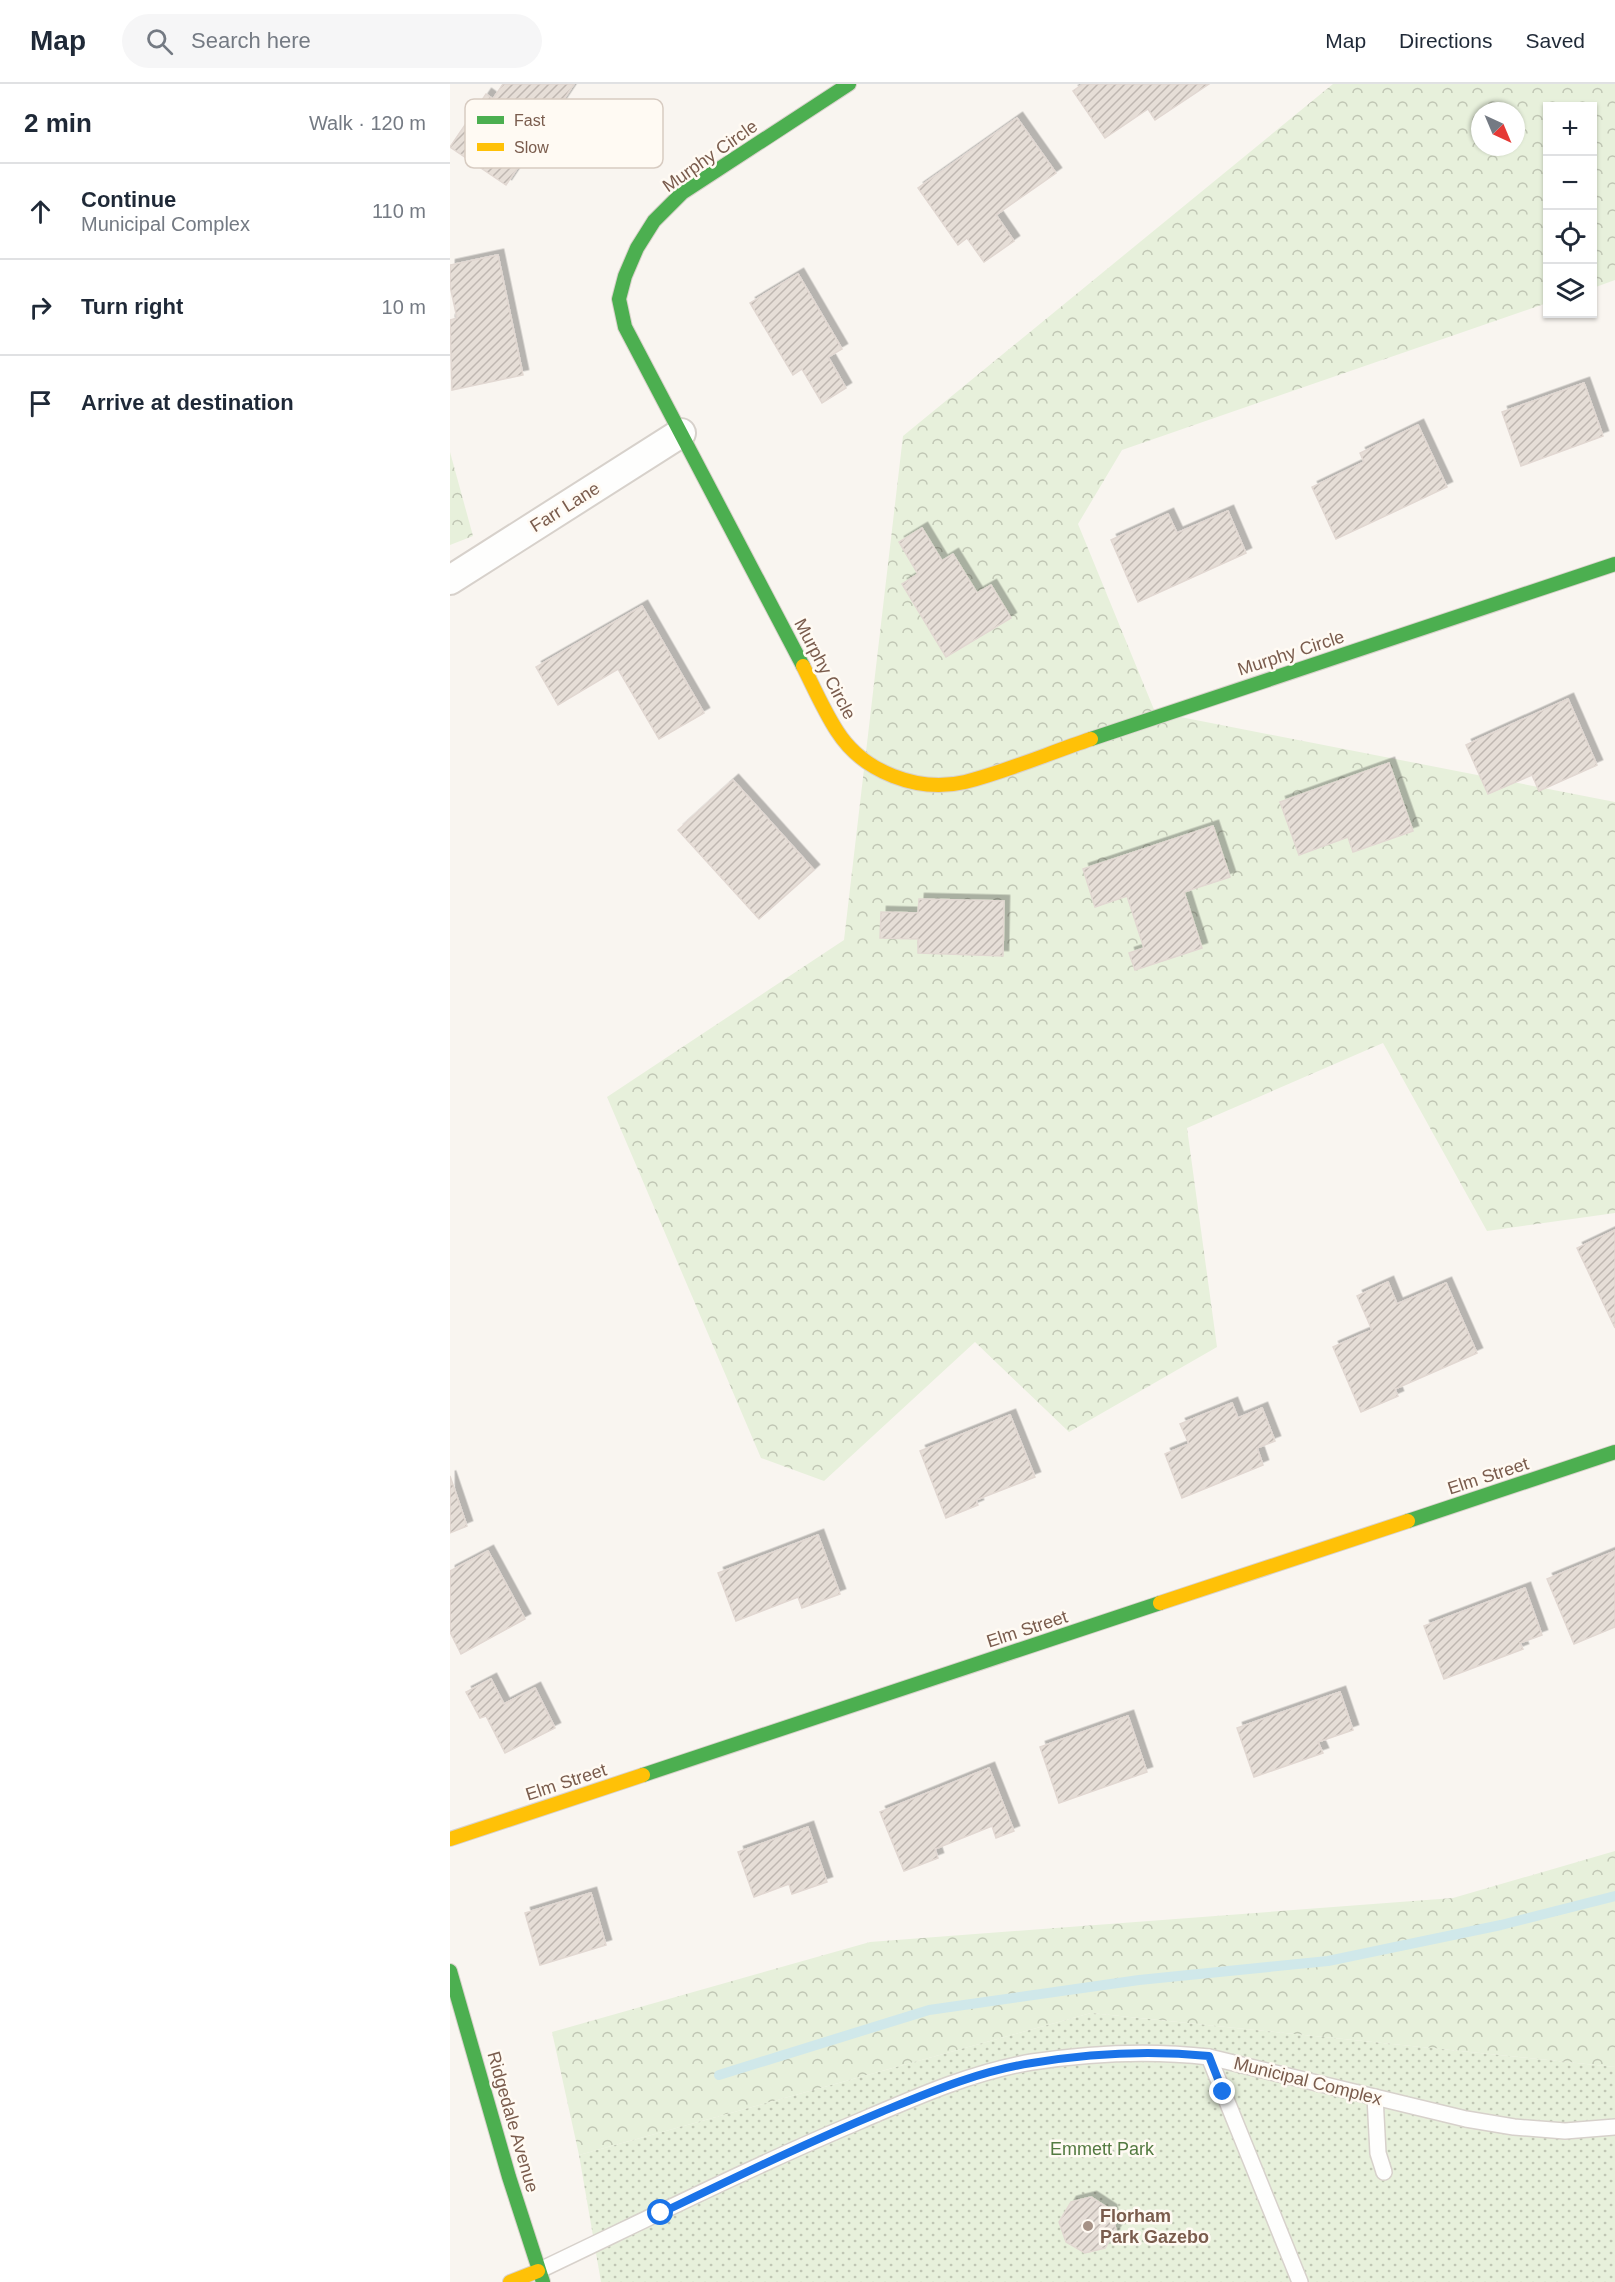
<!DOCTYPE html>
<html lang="en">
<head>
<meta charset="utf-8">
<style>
	:root { --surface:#fff; --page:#f6f6f7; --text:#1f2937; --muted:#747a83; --line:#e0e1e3 }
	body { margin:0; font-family:Helvetica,sans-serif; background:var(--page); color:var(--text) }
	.controls { position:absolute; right:18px; top:18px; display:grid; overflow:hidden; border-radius:0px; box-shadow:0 2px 4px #0004 }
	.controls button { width:54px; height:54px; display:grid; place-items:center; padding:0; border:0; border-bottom:2px solid var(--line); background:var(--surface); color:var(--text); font:30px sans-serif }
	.compass { position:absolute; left:1021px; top:18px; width:54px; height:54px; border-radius:50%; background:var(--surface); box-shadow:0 2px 4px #0004; rotate:136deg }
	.stop { position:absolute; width:18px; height:18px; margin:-14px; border:4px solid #1a73e8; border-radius:50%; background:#fff }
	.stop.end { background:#1a73e8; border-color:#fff; box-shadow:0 2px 6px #0008 }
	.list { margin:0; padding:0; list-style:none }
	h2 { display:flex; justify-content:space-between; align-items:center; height:78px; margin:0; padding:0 24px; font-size:26px }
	h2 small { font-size:20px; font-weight:400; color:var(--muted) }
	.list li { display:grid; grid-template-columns:39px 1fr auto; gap:18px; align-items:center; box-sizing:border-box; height:96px; padding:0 24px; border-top:2px solid var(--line) }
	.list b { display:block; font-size:22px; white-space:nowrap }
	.list p { margin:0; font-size:20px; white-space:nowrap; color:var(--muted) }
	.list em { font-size:20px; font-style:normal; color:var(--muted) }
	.icon { flex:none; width:33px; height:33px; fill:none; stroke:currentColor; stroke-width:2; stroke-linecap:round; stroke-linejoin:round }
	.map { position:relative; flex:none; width:1165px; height:2198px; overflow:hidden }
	header { display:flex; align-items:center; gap:36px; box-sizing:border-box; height:84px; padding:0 30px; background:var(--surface); border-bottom:2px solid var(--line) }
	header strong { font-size:28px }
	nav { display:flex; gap:33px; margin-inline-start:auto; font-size:21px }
	.search { width:420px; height:54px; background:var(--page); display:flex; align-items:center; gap:15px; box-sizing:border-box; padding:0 21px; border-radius:33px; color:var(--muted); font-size:22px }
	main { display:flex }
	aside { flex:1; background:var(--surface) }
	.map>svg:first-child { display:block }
</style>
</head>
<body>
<header>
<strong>Map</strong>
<div class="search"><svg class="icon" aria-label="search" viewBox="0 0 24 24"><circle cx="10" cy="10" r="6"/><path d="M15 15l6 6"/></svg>Search here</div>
<nav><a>Map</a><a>Directions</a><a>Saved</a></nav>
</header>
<main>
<aside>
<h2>2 min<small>Walk · 120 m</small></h2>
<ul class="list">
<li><svg class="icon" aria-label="ahead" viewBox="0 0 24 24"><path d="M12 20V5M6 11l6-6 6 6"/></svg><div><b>Continue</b><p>Municipal Complex</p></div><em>110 m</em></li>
<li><svg class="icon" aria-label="right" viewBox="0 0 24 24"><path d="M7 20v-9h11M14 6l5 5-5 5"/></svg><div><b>Turn right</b></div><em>10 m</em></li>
<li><svg class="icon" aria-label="arrive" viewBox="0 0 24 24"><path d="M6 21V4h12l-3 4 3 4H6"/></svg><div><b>Arrive at destination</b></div></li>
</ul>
</aside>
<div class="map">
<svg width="1165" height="2198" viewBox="0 0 1165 2198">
	<defs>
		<pattern id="forest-crowns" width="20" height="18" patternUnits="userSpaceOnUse" patternTransform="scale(1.5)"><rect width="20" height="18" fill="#e7f0db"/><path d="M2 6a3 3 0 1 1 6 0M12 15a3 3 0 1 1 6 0" fill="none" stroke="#c0c6b4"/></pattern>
		<pattern id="park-dots" width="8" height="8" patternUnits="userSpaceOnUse" patternTransform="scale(1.5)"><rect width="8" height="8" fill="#e7f0db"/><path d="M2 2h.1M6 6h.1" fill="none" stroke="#c0c6b4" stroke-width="1.8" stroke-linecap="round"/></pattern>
		<pattern id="building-hatch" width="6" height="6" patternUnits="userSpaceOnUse" patternTransform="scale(1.5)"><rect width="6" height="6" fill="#e6ded7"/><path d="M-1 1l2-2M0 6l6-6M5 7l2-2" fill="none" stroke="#bfb7b1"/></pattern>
		<filter id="shadow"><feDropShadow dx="5.5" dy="-5.5" stdDeviation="0" flood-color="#0004"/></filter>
	</defs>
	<rect width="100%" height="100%" fill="#f9f5f0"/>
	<g fill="url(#forest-crowns)" fill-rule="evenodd">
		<path d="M883,0H1165V196L1143,204L1142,22H1098L1097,219L672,366L628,440L705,628L1165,718V1129L1037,1147L933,959L737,1044L767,1263L619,1348L525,1258L374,1397L311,1374L157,1013L394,856L453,352ZM1030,27H1066V63H1030Z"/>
		<path d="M0,368L23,452L0,461Z"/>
		<path d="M1165,1767V1983L641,1929L129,2071L102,1948L420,1858L1003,1814Z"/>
	</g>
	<path fill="url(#park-dots)" d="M641,1929L1165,1983V2198H151L129,2071Z"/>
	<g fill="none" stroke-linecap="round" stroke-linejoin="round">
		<path stroke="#d0e8ea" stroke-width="10" d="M269,1991L479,1926L689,1896L878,1877L1051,1841L1165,1812"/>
	</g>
	<g fill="url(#building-hatch)" stroke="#e2d8d2" stroke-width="1.5" filter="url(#shadow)">
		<path d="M53,0H124L56,101L0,63L36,10L43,15Z"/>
		<path d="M633,0H759L705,36L698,25L655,54L623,7Z"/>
		<path d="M567,34L606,89L546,131L564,157L534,178L517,154L508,161L468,104Z"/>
		<path d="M48,171L73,291L2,306L0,236L7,234L0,202V181Z"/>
		<path d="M348,190L392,265L378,273L396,304L372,319L352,285L343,291L300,219Z"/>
		<path d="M1134,299L1153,352L1071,382L1052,328Z"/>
		<path d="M968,341L997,403L886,455L862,403L914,378L910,369Z"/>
		<path d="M778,427L796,469L688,518L661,456L718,430L727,449Z"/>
		<path d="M472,444L492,477L503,470L527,509L541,501L561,534L496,573L452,500L468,490L449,458Z"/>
		<path d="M192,522L254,629L209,655L168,585L108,621L86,583Z"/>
		<path d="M1118,615L1147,681L1089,707L1082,691L1038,710L1016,661Z"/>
		<path d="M939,679L963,747L903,768L898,753L849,771L830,718Z"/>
		<path d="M283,696L364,786L309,835L228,746Z"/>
		<path d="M763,742L780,793L734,808L752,864L685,886L679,869L694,864L677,812L645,823L633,785Z"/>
		<path d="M469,815L554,817L553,872L468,869V855L430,854L431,828L468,829Z"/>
		<path d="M1165,1146V1244L1127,1164Z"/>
		<path d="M938,1198L947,1220L996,1199L1027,1269L945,1305L948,1312L911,1328L883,1263L922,1246L907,1212Z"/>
		<path d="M782,1319L788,1334L812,1324L825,1357L807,1364L813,1381L732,1414L715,1370L739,1360L730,1340Z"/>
		<path d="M560,1331L585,1393L526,1416L528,1421L496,1434L470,1367Z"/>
		<path d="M0,1392L17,1442L0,1449Z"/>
		<path d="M368,1451L390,1510L352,1524L348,1513L286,1537L268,1489Z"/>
		<path d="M38,1467L75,1535L11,1570L0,1548V1487Z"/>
		<path d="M1165,1467V1543L1124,1560L1097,1495Z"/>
		<path d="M1075,1504L1092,1551L1070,1559L1073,1565L994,1595L974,1542Z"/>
		<path d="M41,1595L54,1620L85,1604L105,1644L55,1669L36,1632L30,1634L16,1608Z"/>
		<path d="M890,1608L903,1646L868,1658L873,1669L804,1693L787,1644Z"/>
		<path d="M678,1632L697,1688L609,1719L590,1663Z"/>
		<path d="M539,1684L564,1747L546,1754L542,1742L485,1765L488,1774L454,1787L430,1728Z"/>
		<path d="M358,1743L377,1798L342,1810L339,1800L304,1813L288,1768Z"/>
		<path d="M141,1809L156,1861L90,1881L75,1829Z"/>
		<path d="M641,2113L661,2126L666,2146L655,2164L635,2169L616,2158L609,2138L621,2118Z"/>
	</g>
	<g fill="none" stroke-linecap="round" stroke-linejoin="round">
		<defs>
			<g id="lane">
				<path d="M759,1973L850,2198"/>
				<path d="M925,2013L928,2069L934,2088"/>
				<path d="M88,2187C195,2136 301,2083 410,2037C466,2013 522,1988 582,1978C641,1969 700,1966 759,1973L1016,2035L1064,2043L1115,2047L1165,2043"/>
			</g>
			<path id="street" d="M0,496L231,349"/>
			<g id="fast">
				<path d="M353,582L175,243L169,215L175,192L187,164L204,137L232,109L399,0"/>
				<path d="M641,655L1165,480"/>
				<path d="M958,1437L1165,1368"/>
				<path d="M193,1691L710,1519"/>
				<path d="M0,1887L59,2093L93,2198"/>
			</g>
			<g id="slow">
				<path d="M353,582C364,604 374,627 387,647C413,688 468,709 515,698C558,687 599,669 641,655"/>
				<path d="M710,1519L958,1437"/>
				<path d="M0,1755L193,1691"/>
				<path d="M60,2198L88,2187"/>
			</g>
		</defs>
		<use href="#lane" stroke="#d7d1cb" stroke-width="18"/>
		<use href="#street" stroke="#d7d1cb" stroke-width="32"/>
		<use href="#fast" stroke="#d9d2cb" stroke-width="16"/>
		<use href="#slow" stroke="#d9d2cb" stroke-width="16"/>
		<use href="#lane" stroke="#fefefd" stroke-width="15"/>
		<use href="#street" stroke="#fefefd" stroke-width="28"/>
		<use href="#fast" stroke="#4caf50" stroke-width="14"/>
		<use href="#slow" stroke="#ffc107" stroke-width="14"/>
	</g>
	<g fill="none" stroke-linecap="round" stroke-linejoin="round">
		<path stroke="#1a73e8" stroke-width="8" d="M211,2129C284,2094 356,2059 431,2028C480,2008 529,1987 582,1979C641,1969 700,1966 759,1972L773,2008"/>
	</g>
	<circle fill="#a69286" stroke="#fffaf3" stroke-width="2" cx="638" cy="2142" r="6"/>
	<g text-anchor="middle" stroke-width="5" stroke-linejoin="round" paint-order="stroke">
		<g font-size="18" fill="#7a5c4d" stroke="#fffaf3">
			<text transform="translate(260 72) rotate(-35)" y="6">Murphy Circle</text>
			<text transform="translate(115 423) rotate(-32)" y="6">Farr Lane</text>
			<text transform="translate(841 569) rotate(-18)" y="6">Murphy Circle</text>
			<text transform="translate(375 585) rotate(62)" y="6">Murphy Circle</text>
			<text transform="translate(1038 1392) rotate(-18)" y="6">Elm Street</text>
			<text transform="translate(577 1545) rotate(-18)" y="6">Elm Street</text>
			<text transform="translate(116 1698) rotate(-18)" y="6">Elm Street</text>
			<text transform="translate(858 1997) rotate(14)" y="6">Municipal Complex</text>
			<text transform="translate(63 2038) rotate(74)" y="6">Ridgedale Avenue</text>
		</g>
		<g font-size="18" fill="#537a41" stroke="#fffaf3">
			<text x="652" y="2071">Emmett Park</text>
		</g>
		<g font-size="18" font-weight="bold" fill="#7a5c4d" stroke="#fffaf3" text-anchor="start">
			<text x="650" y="2138">Florham<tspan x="650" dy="21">Park Gazebo</tspan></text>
		</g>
	</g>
	<rect x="15" y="15" width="198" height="69" rx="9" fill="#fffaf3" stroke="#d7cbc1" stroke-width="1.5"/>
	<rect x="27" y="32" width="27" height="8" fill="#4caf50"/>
	<rect x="27" y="59" width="27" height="8" fill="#ffc107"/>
	<g font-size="16" fill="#7a5c4d">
		<text x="64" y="42">Fast</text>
		<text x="64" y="69">Slow</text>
	</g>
</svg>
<div class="controls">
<button>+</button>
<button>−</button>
<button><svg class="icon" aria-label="locate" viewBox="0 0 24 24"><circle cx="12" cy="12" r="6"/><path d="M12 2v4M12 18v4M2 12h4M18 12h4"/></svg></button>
<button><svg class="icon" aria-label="layers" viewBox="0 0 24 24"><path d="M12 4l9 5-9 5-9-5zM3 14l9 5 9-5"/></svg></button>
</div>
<svg class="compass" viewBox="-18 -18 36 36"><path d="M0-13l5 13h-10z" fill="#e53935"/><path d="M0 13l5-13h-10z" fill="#747a83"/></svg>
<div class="stop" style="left:211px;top:2129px"></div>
<div class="stop end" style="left:773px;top:2008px"></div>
</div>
</main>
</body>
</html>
